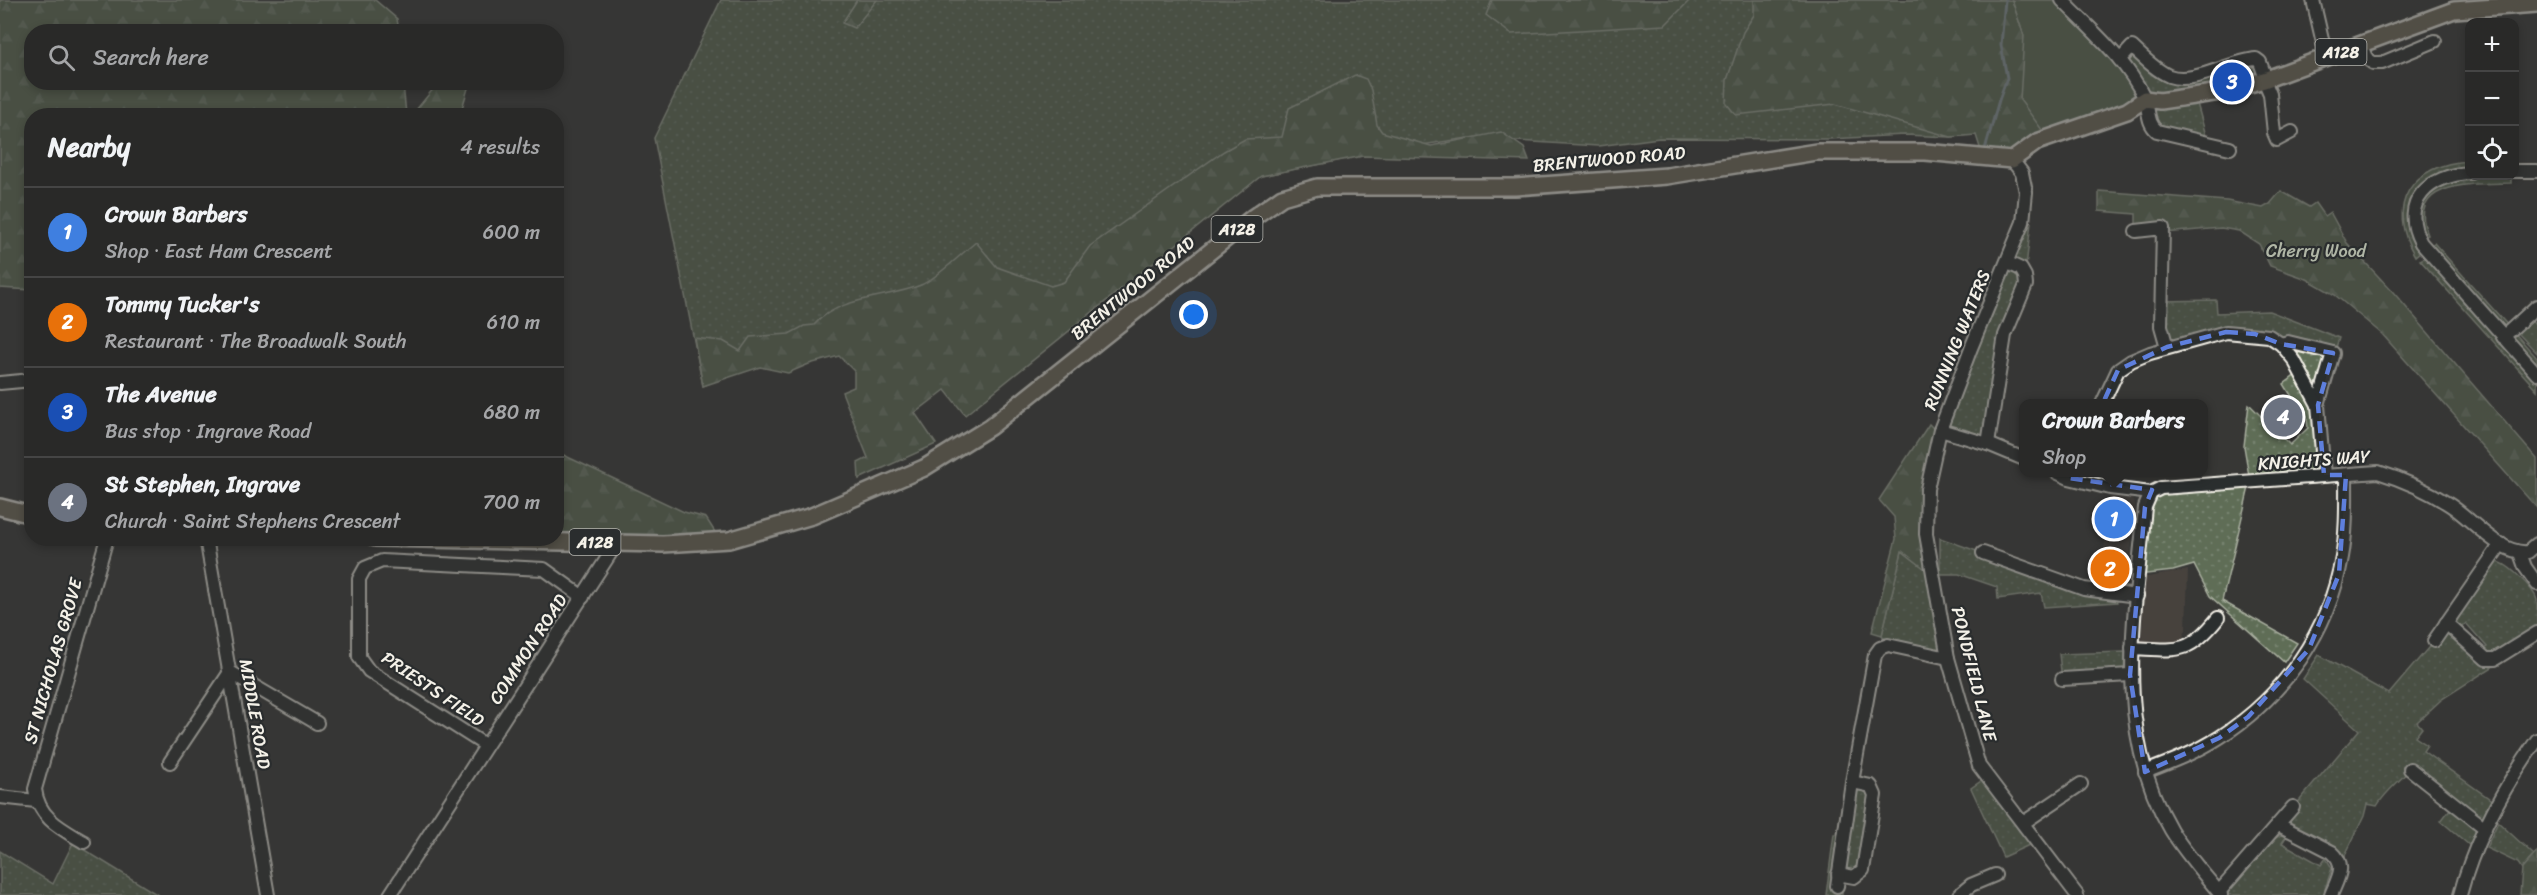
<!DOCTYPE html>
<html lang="en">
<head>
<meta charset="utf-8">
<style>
	:root { --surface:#292928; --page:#353534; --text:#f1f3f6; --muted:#a5a6a8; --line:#454545; --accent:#ffd166 }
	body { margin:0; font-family:Sriracha,sans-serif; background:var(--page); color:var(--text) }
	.controls { position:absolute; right:18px; top:18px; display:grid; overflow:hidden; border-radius:12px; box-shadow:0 3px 9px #0003 }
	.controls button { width:54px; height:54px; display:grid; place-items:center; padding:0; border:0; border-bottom:2px solid var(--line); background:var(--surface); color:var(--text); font:30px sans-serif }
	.you { position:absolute; left:1194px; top:315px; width:21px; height:21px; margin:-15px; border:4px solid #fff; border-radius:50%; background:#1a73e8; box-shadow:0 0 0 9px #1a73e833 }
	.badge { display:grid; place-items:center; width:39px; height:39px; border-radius:50%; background:var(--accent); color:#fff; font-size:20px; font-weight:700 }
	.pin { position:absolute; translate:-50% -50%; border:3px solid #fff; box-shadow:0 2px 6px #0006 }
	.popup { position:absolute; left:2019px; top:399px; width:189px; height:78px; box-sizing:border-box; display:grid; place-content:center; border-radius:12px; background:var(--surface); filter:drop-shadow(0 2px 4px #0005); font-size:20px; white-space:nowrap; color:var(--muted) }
	.popup b { font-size:22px; color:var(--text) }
	.popup::after { content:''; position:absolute; left:50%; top:100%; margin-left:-12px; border:12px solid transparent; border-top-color:var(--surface) }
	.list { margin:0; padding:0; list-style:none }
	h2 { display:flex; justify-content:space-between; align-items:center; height:78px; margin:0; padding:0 24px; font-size:26px }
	h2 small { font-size:20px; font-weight:400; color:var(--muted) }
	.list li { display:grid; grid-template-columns:39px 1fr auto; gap:18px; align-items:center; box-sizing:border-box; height:90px; padding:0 24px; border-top:2px solid var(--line) }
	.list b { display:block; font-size:22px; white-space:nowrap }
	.list p { margin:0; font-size:20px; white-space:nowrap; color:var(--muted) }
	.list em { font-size:20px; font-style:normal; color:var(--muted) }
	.icon { flex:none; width:33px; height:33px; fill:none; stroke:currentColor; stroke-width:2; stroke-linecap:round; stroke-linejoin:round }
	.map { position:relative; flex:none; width:2537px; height:895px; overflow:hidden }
	.search { position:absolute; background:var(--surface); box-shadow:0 3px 9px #0003; left:24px; top:24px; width:540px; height:66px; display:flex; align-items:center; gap:15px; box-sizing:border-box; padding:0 21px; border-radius:24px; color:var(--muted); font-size:22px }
	.panel { position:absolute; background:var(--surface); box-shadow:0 3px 9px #0003; left:24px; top:108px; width:540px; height:438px; border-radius:24px }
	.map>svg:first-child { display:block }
</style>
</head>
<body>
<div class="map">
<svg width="2537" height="895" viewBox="0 0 2537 895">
	<defs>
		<pattern id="grass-dots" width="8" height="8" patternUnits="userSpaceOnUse" patternTransform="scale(1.5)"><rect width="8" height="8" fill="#5e6d56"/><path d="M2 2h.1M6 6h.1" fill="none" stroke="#76826e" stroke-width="1.8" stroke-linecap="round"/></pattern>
		<pattern id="forest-firs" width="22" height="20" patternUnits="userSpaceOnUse" patternTransform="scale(1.5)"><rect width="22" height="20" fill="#5e6d56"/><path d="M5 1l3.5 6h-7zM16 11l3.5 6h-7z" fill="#76826e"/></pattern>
	</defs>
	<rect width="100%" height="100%" fill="#373735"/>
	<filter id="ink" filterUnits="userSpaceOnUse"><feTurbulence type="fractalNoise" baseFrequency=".0167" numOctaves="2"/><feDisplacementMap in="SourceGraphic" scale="12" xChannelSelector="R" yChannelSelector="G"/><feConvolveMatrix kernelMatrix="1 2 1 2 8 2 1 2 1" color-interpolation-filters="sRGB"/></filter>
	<g filter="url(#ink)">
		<path fill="#47423e" d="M2117,494L2128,495L2134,501L2136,510L2127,577H2147L2188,570L2186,630L2179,645L2145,646L2141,641L2144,596L2123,589L2105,587L2101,582L2109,498Z"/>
		<g fill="url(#grass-dots)" stroke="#a9af9f" stroke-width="1.5">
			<path d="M721,0H2005L1990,133L1951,137L1904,135L1829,139L1659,138L1598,146L1468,138L1402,148L1261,176L1076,309L961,282L703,386L654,138Z"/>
			<path d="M2132,47L2169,76L2256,59L2266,79L2195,96L2208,143L2157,131L2120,60Z"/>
			<path d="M2469,161V167C2419,169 2390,205 2421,251L2415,256C2384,204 2412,164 2469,161Z"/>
			<path d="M2511,176V183C2479,184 2404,179 2428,235L2423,237C2421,230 2418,221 2418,214C2422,171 2481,177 2511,176Z"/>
			<path d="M2023,222H2031L2025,276L2016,308L1988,444L1940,430Z"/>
			<path d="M2434,243L2537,358V367L2430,246Z"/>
			<path d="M2426,257L2537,382V390L2420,260Z"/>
			<path d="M2216,300L2217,313L2269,311L2339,338L2318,405L2324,475L2250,483L2222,601L2297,643L2284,662L2210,596L2194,565L2173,571L2138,575L2151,493L2250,482L2244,446L2249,404L2290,445L2308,428L2306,413L2297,405L2284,384L2301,371L2294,360L2255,334L2167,347L2162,301Z"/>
			<path d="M2529,317L2537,326V353L2516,331Z"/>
			<path d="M1940,538L2084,589L2117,595V602L2044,607L2041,593L1998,599L1997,587L1959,574H1940Z"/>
			<path d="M1902,551L1933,575L1948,658L1888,645L1882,635Z"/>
			<path d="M2497,562C2508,563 2534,589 2537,600C2537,608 2537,621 2537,629L2497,655L2481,652L2487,647L2466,623L2460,629L2454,622L2493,564Z"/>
			<path d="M2448,632L2494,666L2442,699L2417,722L2422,728L2415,737L2427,745L2423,751L2497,804L2476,844L2469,845L2441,821L2454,804L2410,769C2399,782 2385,792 2377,806L2367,804L2364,816L2341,864L2279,825L2359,730L2303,679L2319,655L2389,694L2434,641Z"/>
			<path d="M2125,652L2124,675L2062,679L2059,654Z"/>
			<path d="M1987,777L2036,842L2003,857L1971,788Z"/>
			<path d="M1852,782L1871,786L1863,870L1839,875L1842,888V895H1826L1834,834H1844Z"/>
			<path d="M2498,822L2534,855L2522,869L2518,863L2486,848Z"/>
			<path d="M2281,835L2286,837L2282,843L2321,865L2326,858L2332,868L2323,895H2228V890L2271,840Z"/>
			<path d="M73,843L158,895H0V851L53,884Z"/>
		</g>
		<g fill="url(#forest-firs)" stroke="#a9af9f" stroke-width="1.5">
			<path d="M0,0H375L397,19L399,31L32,32V82L403,83L406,115L32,116L31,290L0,288Z"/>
			<path d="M857,0H877L854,28L842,23Z"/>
			<path d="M1492,0H1690L1665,25L1511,34L1486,15Z"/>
			<path d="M1754,0H2012L2024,36V63L2048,138L2012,160L1983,157L1976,135L1951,137L1835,104L1736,115L1726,103L1727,80L1743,32L1754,15Z"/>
			<path d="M1355,75L1366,79L1371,90L1377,125L1382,132L1431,146L1501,132L1524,148L1529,161L1363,156L1261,176L965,415L945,390L915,413L936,444L859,479L858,463L868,458L842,392L854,387V371L839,356L809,364L788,373L760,367L703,386L694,338L723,341L740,351L750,337L789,334L804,326L814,325C839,296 886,299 921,285C936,279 962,253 976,242L997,267L1051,286L1064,282L1090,246L1224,151L1245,139L1282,137L1289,108Z"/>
			<path d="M438,83L469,85L460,115H412Z"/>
			<path d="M2099,191L2227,201L2263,208L2270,204L2281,191L2309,207L2315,203L2324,216L2330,212L2347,243L2393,292L2537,459V508L2382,334L2335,295L2307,279L2270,266L2259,244L2239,231L2221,228L2164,233L2136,231V214L2099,211Z"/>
			<path d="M1929,424L1938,433L1929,467L1933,575L1902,551L1882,635L1872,632L1896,539L1894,517L1879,500Z"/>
			<path d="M557,452L684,512L706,518L720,540L556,538Z"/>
			<path d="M2537,852V895H2520L2522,869Z"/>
		</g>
		<path fill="#5e6d56" stroke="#a9af9f" stroke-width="1.5" d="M2012,0H2058L2120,60L2145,99L2048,138L2020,100L2024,36Z"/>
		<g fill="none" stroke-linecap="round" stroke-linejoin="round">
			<path stroke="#909ca1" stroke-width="3" d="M1984,153L1999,100L2007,78L2001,45L2005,0"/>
			<defs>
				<g id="minor">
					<path d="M2062,0C2091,30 2126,59 2144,97C2150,109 2146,122 2157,131L2230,148"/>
					<path d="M2313,0L2326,56"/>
					<path d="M2361,45L2366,58L2373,63H2382L2435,41"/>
					<path d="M2120,60L2132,47C2143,57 2155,70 2169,76C2194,85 2230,61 2256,59L2260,62L2266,79"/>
					<path d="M2264,80L2270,94L2274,133L2277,140L2292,132"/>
					<path d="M2012,160L2022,173L2026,192L2023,222L1971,348L1940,430L1927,489L1926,534L1948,658L1979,766L2077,895"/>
					<path d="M2514,171H2537"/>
					<path d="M2470,173C2429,175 2399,202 2421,243L2537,374"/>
					<path d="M2136,231L2163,228L2161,326L2167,347"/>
					<path d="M2503,337L2537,306"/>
					<path d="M2281,344L2288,342L2333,353L2318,405"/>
					<path d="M0,383L32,380"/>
					<path d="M2102,404L2118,370L2131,361L2150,353L2226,332L2269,336L2281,344L2294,360L2318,405L2324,475"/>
					<path d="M1940,430L1988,444L2024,459"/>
					<path d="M1988,444L2005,335L2026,285L2025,276L2021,269L2008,263"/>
					<path d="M2056,472L2069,478L2110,488L2151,493L2161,488L2378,472C2404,480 2427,490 2450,505C2472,519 2500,555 2528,552L2537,544"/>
					<path d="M2151,493L2145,507C2135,615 2112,730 2171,830C2185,853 2204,874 2221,895"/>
					<path d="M206,538L268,895"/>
					<path d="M1983,553L2084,589L2137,596"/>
					<path d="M2520,553L2525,567L2537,584"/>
					<path d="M2446,623L2486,659H2495L2537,633"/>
					<path d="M2434,641L2501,544"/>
					<path d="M2132,648C2176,650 2188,656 2218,618"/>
					<path d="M2062,679L2130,675"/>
					<path d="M485,745L369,671L359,657V579L365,568L382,561L544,569L583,597"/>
					<path d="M170,762L230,672L317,723"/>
					<path d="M2410,769L2485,828"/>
					<path d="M2145,772C2171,762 2197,752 2220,737C2284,696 2329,632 2342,557C2347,530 2346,502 2346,475"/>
					<path d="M0,797L36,801"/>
					<path d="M2023,823L2081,784"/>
					<path d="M2279,825L2332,852C2347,865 2338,878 2331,895"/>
					<path d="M84,842C62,829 38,818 35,789L107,538"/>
					<path d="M1838,874L1854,877L1863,870L1875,795L1871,786L1852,782"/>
					<path d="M1837,886L1852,782L1875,655L1880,648L1888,645L1948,658"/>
					<path d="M2219,892L2293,807"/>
					<path d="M390,895L617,543"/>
					<path d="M1959,895L1971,885L1995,875"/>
					<path d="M2460,895C2475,838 2503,788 2537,740"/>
				</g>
				<g id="major">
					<path d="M0,507L32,515"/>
					<path d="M375,538L663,544L729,540L812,516L924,468L990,427L1252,218L1282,197L1317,187H1515L1667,176L1816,152H1925L2012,160L2037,142L2127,111L2145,99L2160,101L2220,92L2264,80L2454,10L2537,4"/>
				</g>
			</defs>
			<use href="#minor" stroke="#f4f1e8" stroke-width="16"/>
			<use href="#major" stroke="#f4f1e8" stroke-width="20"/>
			<use href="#minor" stroke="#2a2d2e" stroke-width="12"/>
			<use href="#major" stroke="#726b5a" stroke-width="15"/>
		</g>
	</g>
	<path d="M0 0H2537V895H0ZM2226,332L2255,334L2281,344L2333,353L2318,405L2324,475H2346L2339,574L2309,649L2248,717L2219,738L2145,772L2130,675L2145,507L2152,490L2069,478L2118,370L2167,347Z" fill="#373735" fill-opacity=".55" fill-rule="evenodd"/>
	<path fill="none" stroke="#5e7fdd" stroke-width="4.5" stroke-dasharray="12 8" stroke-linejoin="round" d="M2226,332L2255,334L2281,344L2333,353L2318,405L2324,475H2346L2339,574L2309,649L2248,717L2219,738L2145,772L2130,675L2145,507L2152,490L2069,478L2118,370L2167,347Z"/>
	<g text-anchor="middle" stroke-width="4.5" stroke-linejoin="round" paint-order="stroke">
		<g fill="#2a2d2e" stroke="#b7b6b0" stroke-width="1.5">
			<rect x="2315.5" y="39" width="51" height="26" rx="4.5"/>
			<rect x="1211.5" y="216" width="51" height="26" rx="4.5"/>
			<rect x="569.5" y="529" width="51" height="26" rx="4.5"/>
		</g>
		<g font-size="16" font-weight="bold" fill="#f4f1e8">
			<text x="2341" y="58">A128</text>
			<text x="1237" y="235">A128</text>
			<text x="595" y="548">A128</text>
		</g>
		<g font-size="18" fill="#f4f1e8" stroke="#2a2d2e">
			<text transform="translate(1609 159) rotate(-5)" y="6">BRENTWOOD ROAD</text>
			<text transform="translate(1133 288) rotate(-39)" y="6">BRENTWOOD ROAD</text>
			<text transform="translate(1957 340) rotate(-68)" y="6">RUNNING WATERS</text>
			<text transform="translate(2314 460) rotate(-4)" y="6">KNIGHTS WAY</text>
			<text transform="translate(528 649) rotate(-57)" y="6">COMMON ROAD</text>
			<text transform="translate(53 661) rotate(-74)" y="6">ST NICHOLAS GROVE</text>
			<text transform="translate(1974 674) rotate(76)" y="6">PONDFIELD LANE</text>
			<text transform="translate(433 689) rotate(34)" y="6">PRIESTS FIELD</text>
			<text transform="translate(255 714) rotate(80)" y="6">MIDDLE ROAD</text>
		</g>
		<g font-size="18" fill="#b0b6a6" stroke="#2a2d2e">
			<text x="2316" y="257">Cherry Wood</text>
		</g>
	</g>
</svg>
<div class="controls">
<button>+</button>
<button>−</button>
<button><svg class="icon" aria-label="locate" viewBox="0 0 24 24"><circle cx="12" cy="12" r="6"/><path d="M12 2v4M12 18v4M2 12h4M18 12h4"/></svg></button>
</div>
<div class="you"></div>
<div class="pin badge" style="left:2114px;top:519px;background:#3f7fe0">1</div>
<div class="popup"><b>Crown Barbers</b>Shop</div>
<div class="pin badge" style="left:2110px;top:569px;background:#e8710a">2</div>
<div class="pin badge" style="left:2232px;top:82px;background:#1a4fb4">3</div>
<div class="pin badge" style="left:2283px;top:417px;background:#6b7280">4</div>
<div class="search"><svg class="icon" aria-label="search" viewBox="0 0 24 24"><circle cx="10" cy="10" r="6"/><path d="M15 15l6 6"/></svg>Search here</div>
<section class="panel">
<h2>Nearby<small>4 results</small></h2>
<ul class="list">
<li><span class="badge" style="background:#3f7fe0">1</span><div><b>Crown Barbers</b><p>Shop · East Ham Crescent</p></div><em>600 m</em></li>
<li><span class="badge" style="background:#e8710a">2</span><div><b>Tommy Tucker's</b><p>Restaurant · The Broadwalk South</p></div><em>610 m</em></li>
<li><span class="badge" style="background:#1a4fb4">3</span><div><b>The Avenue</b><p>Bus stop · Ingrave Road</p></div><em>680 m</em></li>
<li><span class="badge" style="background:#6b7280">4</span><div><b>St Stephen, Ingrave</b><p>Church · Saint Stephens Crescent</p></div><em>700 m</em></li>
</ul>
</section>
</div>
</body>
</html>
